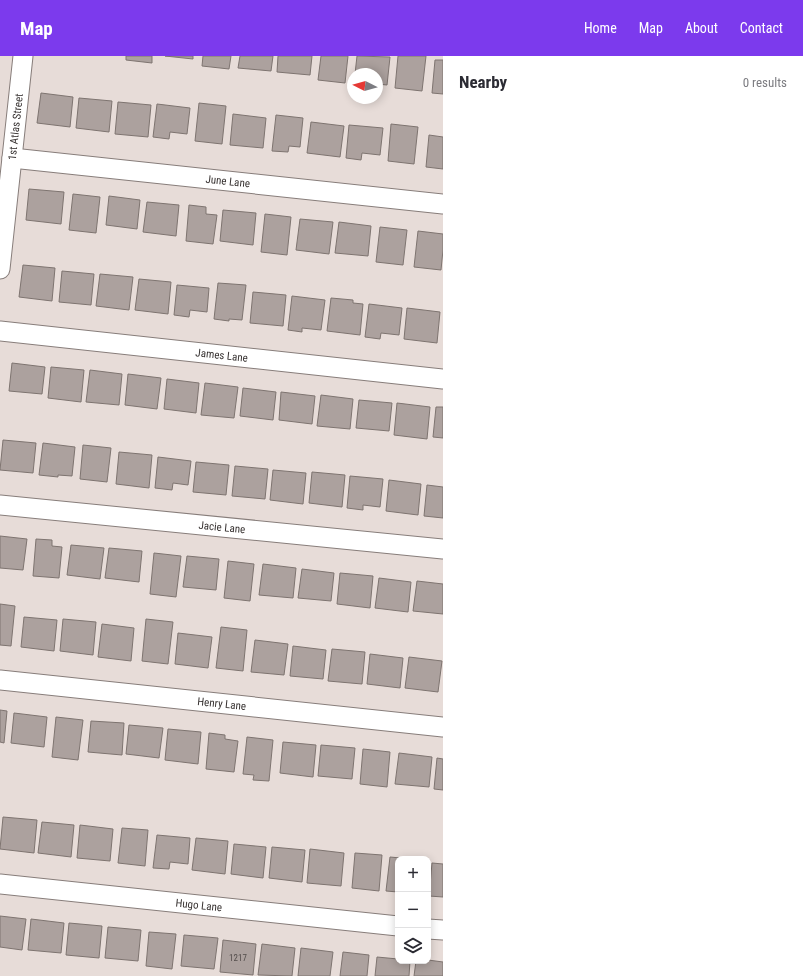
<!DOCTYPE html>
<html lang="en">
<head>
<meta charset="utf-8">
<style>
	:root { --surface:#fff; --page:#f2f2f3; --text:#2b2b33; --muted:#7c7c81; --line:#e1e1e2; --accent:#7c3aed }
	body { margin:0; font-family:"Roboto Condensed",sans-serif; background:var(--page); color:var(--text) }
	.controls { position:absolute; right:12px; bottom:12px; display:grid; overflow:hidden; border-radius:8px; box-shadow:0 2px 10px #0003 }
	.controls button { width:36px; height:36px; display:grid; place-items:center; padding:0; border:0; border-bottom:1px solid var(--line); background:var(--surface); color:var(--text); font:20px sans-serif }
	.compass { position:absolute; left:347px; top:12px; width:36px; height:36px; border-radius:50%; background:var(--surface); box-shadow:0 2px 10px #0003; rotate:276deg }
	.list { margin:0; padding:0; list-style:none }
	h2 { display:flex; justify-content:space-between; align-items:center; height:52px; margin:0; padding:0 16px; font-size:17px }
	h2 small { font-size:13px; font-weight:400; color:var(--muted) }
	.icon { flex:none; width:22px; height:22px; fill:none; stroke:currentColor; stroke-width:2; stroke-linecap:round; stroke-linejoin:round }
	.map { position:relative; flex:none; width:443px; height:920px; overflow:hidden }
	header { display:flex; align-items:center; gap:24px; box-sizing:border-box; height:56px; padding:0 20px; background:var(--accent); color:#fff }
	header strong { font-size:19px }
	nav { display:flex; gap:22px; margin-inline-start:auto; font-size:14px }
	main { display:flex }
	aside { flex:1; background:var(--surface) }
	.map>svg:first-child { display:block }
</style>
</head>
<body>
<header>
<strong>Map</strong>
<nav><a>Home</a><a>Map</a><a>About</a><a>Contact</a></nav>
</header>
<main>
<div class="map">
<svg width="443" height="920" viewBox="0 0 443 920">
	<rect width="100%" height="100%" fill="#e7dcd8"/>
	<g fill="#aca19e" stroke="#7e7470">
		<path d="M126,0H152V7L126,4Z"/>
		<path d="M165,0H193V3Z"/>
		<path d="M203,0H231L229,13L202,10Z"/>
		<path d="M240,0H273L271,15L238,12Z"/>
		<path d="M278,0H312L310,19L277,16Z"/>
		<path d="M321,0H348L345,27L318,24Z"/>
		<path d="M357,0L390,1L387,29L377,28V18H355Z"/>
		<path d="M398,0H426L422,35L395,32Z"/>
		<path d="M435,4H443V38L432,37Z"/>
		<path d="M41,37L73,41L70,71L37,67Z"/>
		<path d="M79,42L112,45L109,76L76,72Z"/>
		<path d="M118,46L151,49L148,81L115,78Z"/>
		<path d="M199,47L226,50L222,88L195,85Z"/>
		<path d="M157,48L190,52L187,78L170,76L169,83L153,81Z"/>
		<path d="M233,58L266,62L263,92L230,89Z"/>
		<path d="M276,59L303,62L300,91L289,90L288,96L272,95Z"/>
		<path d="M311,66L344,70L340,101L307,97Z"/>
		<path d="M391,68L418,71L414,108L388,105Z"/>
		<path d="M349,69L383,72L380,99L362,97L361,104L346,102Z"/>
		<path d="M429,79L443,81V113L426,111Z"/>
		<path d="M29,133L64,136L61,168L26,164Z"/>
		<path d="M73,138L100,141L96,177L69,174Z"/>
		<path d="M109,140L140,144L137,173L106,169Z"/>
		<path d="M147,146L179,149L176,180L143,176Z"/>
		<path d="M189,149L206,151V158L217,159L213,188L186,185Z"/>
		<path d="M223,154L256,157L253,189L220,185Z"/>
		<path d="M265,158L291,161L287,199L261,196Z"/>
		<path d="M300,163L333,166L329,198L296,194Z"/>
		<path d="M339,166L371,170L368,200L335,197Z"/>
		<path d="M380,171L407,174L403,209L376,206Z"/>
		<path d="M418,175L443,178V194L441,214L414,211Z"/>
		<path d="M23,209L55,212L52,245L19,241Z"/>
		<path d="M62,215L94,218L91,249L59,246Z"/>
		<path d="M100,218L133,221L129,254L96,250Z"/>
		<path d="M139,223L171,226L168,258L135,254Z"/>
		<path d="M218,227L246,229L242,264L229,263V265L214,263Z"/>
		<path d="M177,229L209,232L207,256L190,254L189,261L174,259Z"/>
		<path d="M253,236L286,239L283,270L250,267Z"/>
		<path d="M292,240L325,244L321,274L302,272V276L288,274Z"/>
		<path d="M331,242L353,244V247L363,248L360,279L327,275Z"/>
		<path d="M369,248L402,252L399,279L381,277L380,283L365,281Z"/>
		<path d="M407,252L440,256L437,287L404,283Z"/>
		<path d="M12,307L45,311L42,338L9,335Z"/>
		<path d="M51,311L84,314L81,346L48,342Z"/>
		<path d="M90,314L122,318L119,349L86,346Z"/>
		<path d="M128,318L161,322L157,353L125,349Z"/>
		<path d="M167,323L199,327L196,357L164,353Z"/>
		<path d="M205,327L238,331L234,362L201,359Z"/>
		<path d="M243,332L276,336L273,364L240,360Z"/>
		<path d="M281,336L315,340L312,368L279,364Z"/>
		<path d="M321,339L353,343L350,373L317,370Z"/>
		<path d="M359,344L392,347L389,375L356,372Z"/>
		<path d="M397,347L430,351L427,383L394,379Z"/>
		<path d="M436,351H443V382L433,381Z"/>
		<path d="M3,384L36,387L33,417L0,414Z"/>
		<path d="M43,387L75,391L72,420L58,419V421L39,419Z"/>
		<path d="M83,389L111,392L107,426L80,423Z"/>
		<path d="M119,396L152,399L149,432L116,428Z"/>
		<path d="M158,401L191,405L188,429L173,427L172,434L155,432Z"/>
		<path d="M196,406L229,409L226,439L193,436Z"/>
		<path d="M235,410L268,413L265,443L232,440Z"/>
		<path d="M273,414L306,417L303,448L270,444Z"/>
		<path d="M312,416L345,419L342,451L309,447Z"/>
		<path d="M350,420L383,423L380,451L363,449V454L347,452Z"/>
		<path d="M389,424L421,428L418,459L386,455Z"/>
		<path d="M427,429L443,431V462L424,460Z"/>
		<path d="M0,480L27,483L23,514L0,512Z"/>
		<path d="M36,483L52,484V490L62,491L59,522L33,520Z"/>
		<path d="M71,489L104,492L100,523L67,519Z"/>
		<path d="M109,492L142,495L139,526L105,522Z"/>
		<path d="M154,497L181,500L176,541L150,538Z"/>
		<path d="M187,500L219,503L216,534L183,531Z"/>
		<path d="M228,505L254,508L250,545L224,542Z"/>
		<path d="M263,508L296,512L293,542L259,539Z"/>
		<path d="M302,513L334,517L331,545L298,542Z"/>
		<path d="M340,517L373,520L370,552L337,548Z"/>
		<path d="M379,522L411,526L408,556L375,552Z"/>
		<path d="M417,525L443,528V558L413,555Z"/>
		<path d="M0,548L15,550L11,590L0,589Z"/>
		<path d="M24,561L57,564L54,595L21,591Z"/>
		<path d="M63,563L96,566L93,599L60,595Z"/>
		<path d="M146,563L173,566L168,608L142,605Z"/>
		<path d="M102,568L134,572L131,605L98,601Z"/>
		<path d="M221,571L247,574L243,615L216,612Z"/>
		<path d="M178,577L212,581L208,612L175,608Z"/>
		<path d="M255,584L288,588L284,619L251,616Z"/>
		<path d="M293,590L326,594L323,623L290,620Z"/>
		<path d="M332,593L365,596L362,628L328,625Z"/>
		<path d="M370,598L403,602L400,632L367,628Z"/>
		<path d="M409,601L442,605L438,636L405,632Z"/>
		<path d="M0,654L7,655L4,687L0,686Z"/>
		<path d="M14,657L47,661L44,691L11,687Z"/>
		<path d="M56,661L83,664L78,704L52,701Z"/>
		<path d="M91,665L124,667L122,699L88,696Z"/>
		<path d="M129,669L163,672L159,702L126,698Z"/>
		<path d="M168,673L201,676L198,708L165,704Z"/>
		<path d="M209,677L225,679V683L238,685L234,716L206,713Z"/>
		<path d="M247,681L273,684L269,725L253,724L254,719L243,718Z"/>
		<path d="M283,686L316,689L313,721L280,717Z"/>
		<path d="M321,689L355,692L352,723L318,720Z"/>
		<path d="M363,693L390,696L387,731L360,728Z"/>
		<path d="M399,697L432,701L429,731L395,728Z"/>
		<path d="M437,702L443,703V734L434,733Z"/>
		<path d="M3,761L37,764L34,797L0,793Z"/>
		<path d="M42,766L74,769L71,801L38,797Z"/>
		<path d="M80,769L113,773L110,805L77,802Z"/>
		<path d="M122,772L148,774L145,810L118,807Z"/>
		<path d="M157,779L190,782L188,808L170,806L169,813L153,812Z"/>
		<path d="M196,782L228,785L225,818L192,814Z"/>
		<path d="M234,788L266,791L263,822L231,818Z"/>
		<path d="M272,791L305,794L302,826L269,822Z"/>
		<path d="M310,793L344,797L341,830L307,827Z"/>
		<path d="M355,797L382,799L379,835L352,832Z"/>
		<path d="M390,801L411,803H398V836L386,835Z"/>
		<path d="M432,807L443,808V841L429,840Z"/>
		<path d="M0,860L26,863L22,894L0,891Z"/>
		<path d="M31,863L64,867L61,897L28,894Z"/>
		<path d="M69,867L102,870L99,902L66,899Z"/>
		<path d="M108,871L141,874L138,905L105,902Z"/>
		<path d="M149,876L176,878L172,913L146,910Z"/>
		<path d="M184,879L218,882L214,913L181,910Z"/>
		<path d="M223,884L256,888L253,919L220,916Z"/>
		<path d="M262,888L295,892L292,920L258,919Z"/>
		<path d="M301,892L333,896L330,920H298Z"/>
		<path d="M343,896L369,899L367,920H340Z"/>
		<path d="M377,901L398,903V905H410L409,920H375Z"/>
		<path d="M428,904L443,906V920H414L416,905Z"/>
	</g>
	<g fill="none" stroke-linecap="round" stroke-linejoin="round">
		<defs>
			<g id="minor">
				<path id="s1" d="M12,102L443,148"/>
				<path id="s2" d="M0,213L23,0"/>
				<path id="s3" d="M0,275L443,323"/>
				<path id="s4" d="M0,449L443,493"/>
				<path id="s5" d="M0,624L443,671"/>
				<path id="s6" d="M0,828L398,870"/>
				<path d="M428,873L443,874"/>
			</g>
		</defs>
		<use href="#minor" stroke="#877d7a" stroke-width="21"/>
		<use href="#minor" stroke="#fff" stroke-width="19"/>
	</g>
	<g text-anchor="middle" stroke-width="4" stroke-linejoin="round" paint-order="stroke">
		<g font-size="9" fill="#544e4c">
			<text x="238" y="905">1217</text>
		</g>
		<g font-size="11" fill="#373231" stroke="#fff">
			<text dy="4" stroke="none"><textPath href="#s2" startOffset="143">1st Atlas Street</textPath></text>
			<text dy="4" stroke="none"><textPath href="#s1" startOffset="217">June Lane</textPath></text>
			<text dy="4" stroke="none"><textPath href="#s3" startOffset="223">James Lane</textPath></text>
			<text dy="4" stroke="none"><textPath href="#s4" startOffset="223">Jacie Lane</textPath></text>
			<text dy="4" stroke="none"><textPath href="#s5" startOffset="223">Henry Lane</textPath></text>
			<text dy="4" stroke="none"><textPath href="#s6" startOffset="200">Hugo Lane</textPath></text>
		</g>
	</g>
</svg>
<div class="controls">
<button>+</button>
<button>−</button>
<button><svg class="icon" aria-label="layers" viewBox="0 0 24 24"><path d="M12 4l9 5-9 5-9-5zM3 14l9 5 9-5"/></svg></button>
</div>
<svg class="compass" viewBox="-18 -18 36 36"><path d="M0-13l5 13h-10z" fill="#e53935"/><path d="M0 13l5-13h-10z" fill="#7c7c81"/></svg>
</div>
<aside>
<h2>Nearby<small>0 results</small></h2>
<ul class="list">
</ul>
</aside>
</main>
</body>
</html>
